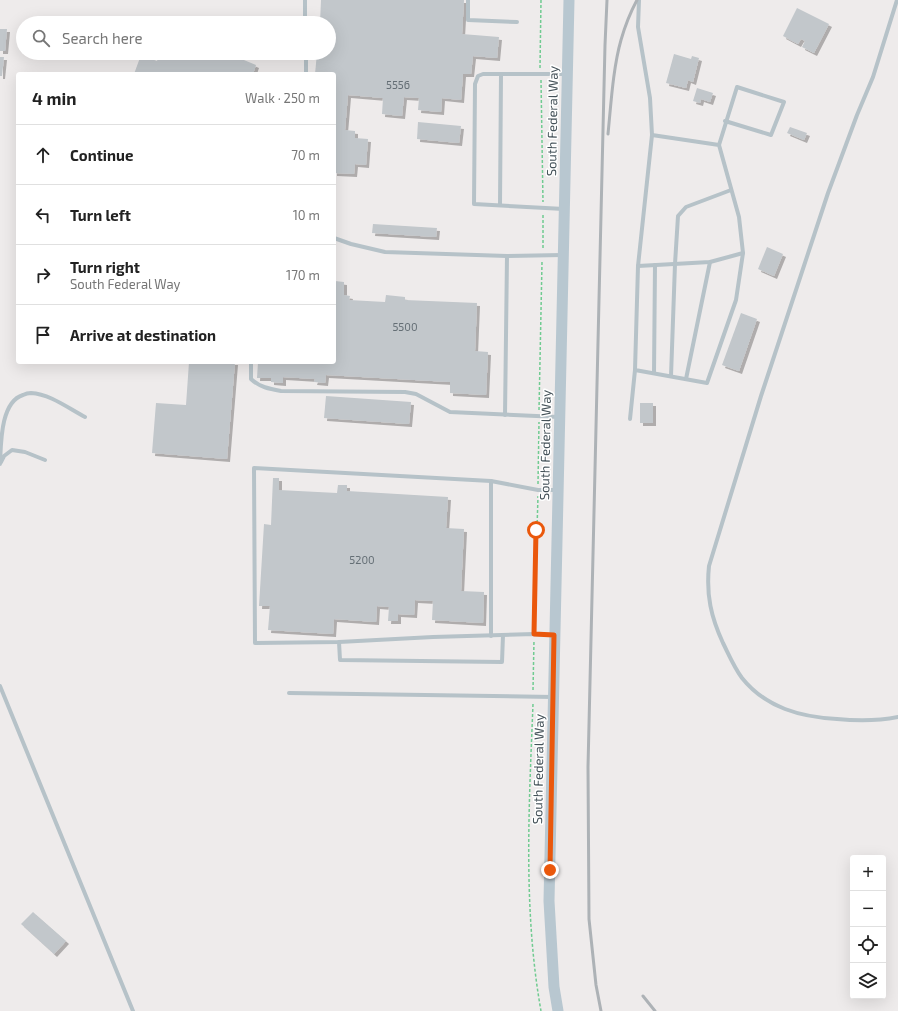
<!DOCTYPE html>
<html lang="en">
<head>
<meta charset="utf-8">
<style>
	:root { --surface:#fff; --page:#f6f6f6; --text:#222; --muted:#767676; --line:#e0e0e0 }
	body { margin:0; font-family:"Exo 2",sans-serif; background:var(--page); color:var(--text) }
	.controls { position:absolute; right:12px; bottom:12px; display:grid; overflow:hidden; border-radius:4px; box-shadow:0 4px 16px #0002 }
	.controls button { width:36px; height:36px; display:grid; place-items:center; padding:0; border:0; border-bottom:1px solid var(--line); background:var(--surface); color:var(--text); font:20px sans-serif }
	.stop { position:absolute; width:12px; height:12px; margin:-9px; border:3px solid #ea580c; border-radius:50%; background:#fff }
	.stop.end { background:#ea580c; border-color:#fff; box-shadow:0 1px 4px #0008 }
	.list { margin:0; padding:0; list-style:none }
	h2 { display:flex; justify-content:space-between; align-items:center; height:52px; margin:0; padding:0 16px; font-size:17px }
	h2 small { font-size:13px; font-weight:400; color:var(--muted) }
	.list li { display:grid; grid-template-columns:26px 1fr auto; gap:12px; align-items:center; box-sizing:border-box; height:60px; padding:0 16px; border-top:1px solid var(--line) }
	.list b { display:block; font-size:15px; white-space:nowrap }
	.list p { margin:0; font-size:13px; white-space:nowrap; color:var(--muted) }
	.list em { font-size:13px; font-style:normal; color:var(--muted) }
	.icon { flex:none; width:22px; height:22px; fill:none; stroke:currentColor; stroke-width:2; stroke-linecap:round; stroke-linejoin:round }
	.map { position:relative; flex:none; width:898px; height:1011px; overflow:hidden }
	.search { position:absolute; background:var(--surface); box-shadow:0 4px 16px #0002; left:16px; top:16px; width:320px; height:44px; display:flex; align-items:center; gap:10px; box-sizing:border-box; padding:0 14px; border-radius:22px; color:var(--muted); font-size:15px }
	.panel { position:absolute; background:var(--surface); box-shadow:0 4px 16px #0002; left:16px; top:72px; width:320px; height:292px; border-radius:4px }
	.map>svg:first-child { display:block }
</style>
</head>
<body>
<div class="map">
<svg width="898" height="1011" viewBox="0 0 898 1011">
	<defs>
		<filter id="shadow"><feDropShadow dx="3" dy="3" stdDeviation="0" flood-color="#0004"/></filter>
	</defs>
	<rect width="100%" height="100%" fill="#eeebeb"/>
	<g fill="#c2c7cb" filter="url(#shadow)">
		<path d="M321,0H464L462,34L499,37L497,58L473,56L471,74H463L461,100L442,98L441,112L418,110L419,98L404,97L402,116L382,114L383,98L348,95L345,130L355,131V138L368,139L366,165L355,164L354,174L334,173V74H315L317,53H329V23H320Z"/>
		<path d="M797,8L829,24L814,53L802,47L805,41L801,39L798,44L783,36Z"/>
		<path d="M0,29H7L5,51H0Z"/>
		<path d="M160,53H227L256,65L253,74H134L141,55L157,61Z"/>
		<path d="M674,54L691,59L692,56L699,58L693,82L688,80L686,88L666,83Z"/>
		<path d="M0,57H4L2,76H0Z"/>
		<path d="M697,88L713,93L710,102L701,99L700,103L693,101Z"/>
		<path d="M418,122L461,126L459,143L417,139Z"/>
		<path d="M790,127L807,133L804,140L787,133Z"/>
		<path d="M373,224L437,228L436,237L372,233Z"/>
		<path d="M767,247L783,254L774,276L758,269Z"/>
		<path d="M335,281L344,282V295L350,296L349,300L385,302L386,295L405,297V300L477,303L475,351L488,352L486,395L450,393V382L326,375L325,383L314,382L315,379L283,377V383L271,382V378H257L258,362H334Z"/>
		<path d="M741,313L757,319L739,371L722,365Z"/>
		<path d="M189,362H235L227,459L152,453L156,403L186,405Z"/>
		<path d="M326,396L411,402L409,424L324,418Z"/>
		<rect x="640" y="403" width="13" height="20"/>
		<path d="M273,478H279V490L337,493L338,485H347V491L448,497L446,528L464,529L461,591L484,592L483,623L432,620L433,601L415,600L414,615L398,614V621H388L389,607L377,606L376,622L334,619L333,634L268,630L270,606H259L264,524L271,525Z"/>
		<path d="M33,912L66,941L54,954L21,924Z"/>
	</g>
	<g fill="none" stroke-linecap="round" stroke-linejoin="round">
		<g stroke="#70cb91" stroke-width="1.5" stroke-dasharray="3 2" stroke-linecap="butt">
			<path d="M540,68L541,0"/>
			<path d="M541,80L543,202"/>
			<path d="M543,248V214"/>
			<path d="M539,410L542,262"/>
			<path d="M538,484L539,422"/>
			<path d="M534,628L538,496"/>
			<path d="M533,690L534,640"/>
			<path d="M533,704C529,806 523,910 541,1011"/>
		</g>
		<g stroke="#b6c2c8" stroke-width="4">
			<path d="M305,0V23"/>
			<path d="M468,0V20L517,22"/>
			<path d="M897,0L873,77L857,115L828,193L761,396L709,566C706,595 711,617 723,643C729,655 734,667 742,678C766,708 801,717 837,719C857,721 878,721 898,717"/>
			<path d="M306,53V74"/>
			<path d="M652,135L638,266L710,262L743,253"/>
			<path d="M719,145L737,87L784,102L771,135L725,121"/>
			<path d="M500,205L501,75"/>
			<path d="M564,209L474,204L475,84L478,76L483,74H566"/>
			<path d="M334,238L351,244L385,252L507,256L562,255"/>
			<path d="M638,266L635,370L707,383L736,300L743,253L739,217L719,145L652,135L650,98L638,27L639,0"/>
			<path d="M251,362V379C259,387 270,389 281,391L405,392L416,394L450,412L559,417"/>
			<path d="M654,373L655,265"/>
			<path d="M671,376L675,264L678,216L686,207L731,190"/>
			<path d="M686,379L710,262"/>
			<path d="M505,415L507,256"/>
			<path d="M630,419L635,370"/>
			<path d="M1,462L4,456L12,450L25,452L45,460"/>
			<path d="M0,464C1,445 0,402 23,395C25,394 29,393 31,393C50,394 68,408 85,417"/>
			<path d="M491,481V636"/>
			<path d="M554,635L534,634L433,637L339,642L255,643L254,468L491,481L538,490H557"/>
			<path d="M339,642L340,660L502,662L503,635"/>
			<path d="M0,686L133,1011"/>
			<path d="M289,693L553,697"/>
		</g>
		<path stroke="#b8c7d0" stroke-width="11" d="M558,1011L554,987L549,901L569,0"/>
		<g stroke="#adb2b6" stroke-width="3">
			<path d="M608,134C611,104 613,68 621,40C625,26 630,13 637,0"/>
			<path d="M643,996L655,1011"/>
			<path d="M601,1011L596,985L589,919L588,767L605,45L607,0"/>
		</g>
	</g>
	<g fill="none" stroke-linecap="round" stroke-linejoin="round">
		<path stroke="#ea580c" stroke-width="5" d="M536,530L534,634L554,635L550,870"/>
	</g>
	<g text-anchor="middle" stroke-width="3" stroke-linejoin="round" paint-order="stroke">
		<g font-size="11" fill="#646e75">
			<text x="398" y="89">5556</text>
			<text x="405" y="331">5500</text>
			<text x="362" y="564">5200</text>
		</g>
		<g font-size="13" fill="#445158" stroke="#fff">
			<text transform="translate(552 121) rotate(-89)" y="5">South Federal Way</text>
			<text transform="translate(545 445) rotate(-89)" y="5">South Federal Way</text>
			<text transform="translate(538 769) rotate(-89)" y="5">South Federal Way</text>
		</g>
	</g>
</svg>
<div class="controls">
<button>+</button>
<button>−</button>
<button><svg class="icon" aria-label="locate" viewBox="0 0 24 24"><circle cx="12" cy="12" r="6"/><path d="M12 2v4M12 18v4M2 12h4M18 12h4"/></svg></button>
<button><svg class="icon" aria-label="layers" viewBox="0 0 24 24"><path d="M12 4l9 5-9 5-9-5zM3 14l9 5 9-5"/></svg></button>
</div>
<div class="stop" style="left:536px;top:530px"></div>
<div class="stop end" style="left:550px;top:870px"></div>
<div class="search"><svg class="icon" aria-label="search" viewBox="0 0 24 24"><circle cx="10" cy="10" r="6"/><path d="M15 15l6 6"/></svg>Search here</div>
<section class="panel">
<h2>4 min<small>Walk · 250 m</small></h2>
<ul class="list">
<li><svg class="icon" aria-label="ahead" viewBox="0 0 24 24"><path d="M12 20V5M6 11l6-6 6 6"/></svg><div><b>Continue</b></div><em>70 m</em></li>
<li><svg class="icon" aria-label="left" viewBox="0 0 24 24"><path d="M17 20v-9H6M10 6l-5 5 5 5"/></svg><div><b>Turn left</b></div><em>10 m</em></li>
<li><svg class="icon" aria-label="right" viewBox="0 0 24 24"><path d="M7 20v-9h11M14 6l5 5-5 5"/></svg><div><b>Turn right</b><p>South Federal Way</p></div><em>170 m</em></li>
<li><svg class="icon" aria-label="arrive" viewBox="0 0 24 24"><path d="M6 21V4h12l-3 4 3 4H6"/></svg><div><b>Arrive at destination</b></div></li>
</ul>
</section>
</div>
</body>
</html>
